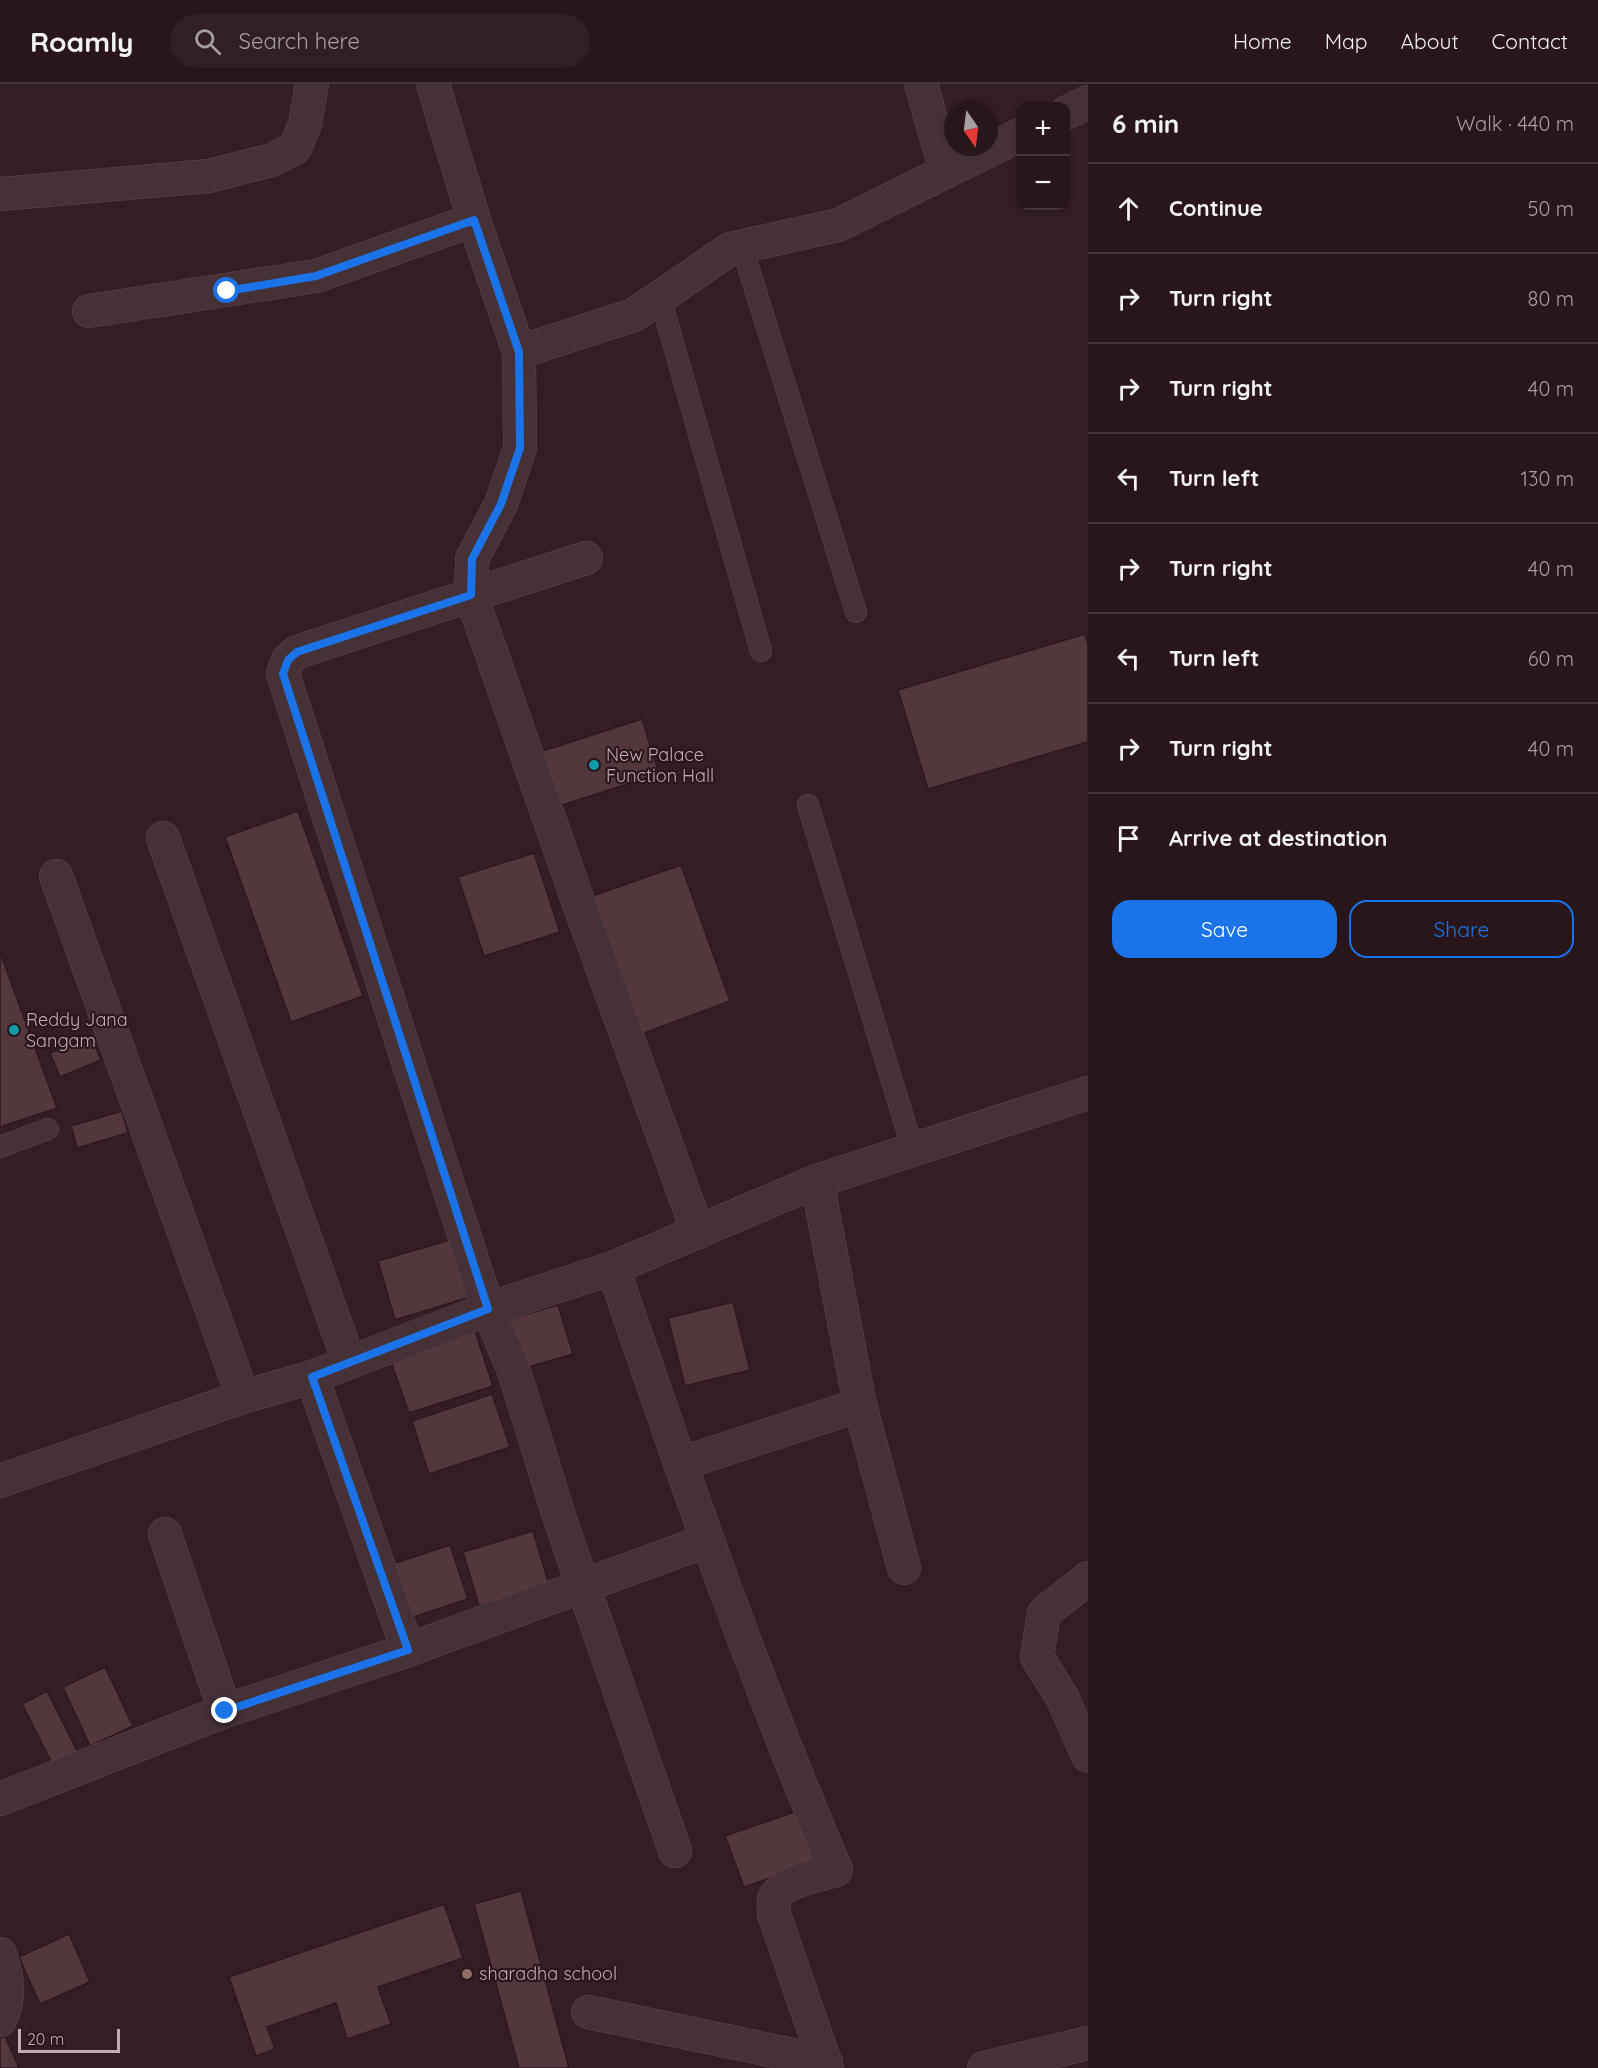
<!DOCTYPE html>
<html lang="en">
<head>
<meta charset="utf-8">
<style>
	:root { --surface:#28161a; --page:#301f23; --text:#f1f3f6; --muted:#a59fa2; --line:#443539; --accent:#1a73e8 }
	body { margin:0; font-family:Quicksand,sans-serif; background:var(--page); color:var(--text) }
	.controls { position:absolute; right:18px; top:18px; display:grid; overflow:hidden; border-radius:12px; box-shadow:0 2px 4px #0004 }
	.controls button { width:54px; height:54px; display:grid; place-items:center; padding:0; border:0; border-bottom:2px solid var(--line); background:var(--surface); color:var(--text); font:30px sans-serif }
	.compass { position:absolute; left:944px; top:18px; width:54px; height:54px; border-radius:50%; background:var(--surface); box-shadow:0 2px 4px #0004; rotate:166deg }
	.scale { position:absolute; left:18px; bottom:15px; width:102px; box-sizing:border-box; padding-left:6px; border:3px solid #c3abaf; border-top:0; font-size:16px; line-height:21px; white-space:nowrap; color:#c3abaf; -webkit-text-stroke:4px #2a171b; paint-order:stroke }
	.stop { position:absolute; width:18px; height:18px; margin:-14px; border:4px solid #1a73e8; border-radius:50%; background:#fff }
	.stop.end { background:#1a73e8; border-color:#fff; box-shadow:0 2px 6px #0008 }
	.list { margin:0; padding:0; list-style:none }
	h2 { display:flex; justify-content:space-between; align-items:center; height:78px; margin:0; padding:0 24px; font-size:26px }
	h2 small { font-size:20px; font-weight:400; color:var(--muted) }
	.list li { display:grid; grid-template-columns:39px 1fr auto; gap:18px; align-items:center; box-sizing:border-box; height:90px; padding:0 24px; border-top:2px solid var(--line) }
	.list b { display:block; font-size:22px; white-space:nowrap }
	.list em { font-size:20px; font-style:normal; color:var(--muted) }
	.actions { display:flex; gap:12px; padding:18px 24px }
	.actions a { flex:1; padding:14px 0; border:2px solid var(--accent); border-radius:18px; text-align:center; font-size:21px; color:var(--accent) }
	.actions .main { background:var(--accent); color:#fff }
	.icon { flex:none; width:33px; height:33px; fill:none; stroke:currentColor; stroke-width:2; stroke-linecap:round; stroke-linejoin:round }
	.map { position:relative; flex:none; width:1088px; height:1984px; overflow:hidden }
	header { display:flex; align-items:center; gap:36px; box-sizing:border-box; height:84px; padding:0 30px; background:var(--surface); border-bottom:2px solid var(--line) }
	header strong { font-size:28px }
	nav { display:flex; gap:33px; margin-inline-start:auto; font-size:21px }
	.search { width:420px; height:54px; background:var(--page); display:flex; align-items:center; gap:15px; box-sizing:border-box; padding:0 21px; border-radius:33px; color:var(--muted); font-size:22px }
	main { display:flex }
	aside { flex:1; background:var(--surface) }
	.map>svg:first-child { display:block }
</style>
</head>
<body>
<header>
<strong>Roamly</strong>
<div class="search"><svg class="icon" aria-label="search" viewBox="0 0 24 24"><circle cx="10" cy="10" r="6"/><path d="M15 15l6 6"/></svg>Search here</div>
<nav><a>Home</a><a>Map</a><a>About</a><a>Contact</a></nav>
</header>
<main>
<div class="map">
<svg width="1088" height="1984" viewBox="0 0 1088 1984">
	<rect width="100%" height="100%" fill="#351e23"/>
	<g fill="#53373d" stroke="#2c191d" stroke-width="1.5">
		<path d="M1085,550L1088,561V658L928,705L898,606Z"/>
		<path d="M642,635L659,690L559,722L527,672Z"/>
		<path d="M298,727L363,912L291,938L225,753Z"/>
		<path d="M534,769L560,848L484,872L458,793Z"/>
		<path d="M681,781L730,917L628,955L578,817Z"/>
		<path d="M0,868L57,1024L0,1043Z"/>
		<path d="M92,953L101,976L60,993L50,969Z"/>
		<path d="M122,1027L128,1049L77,1064L71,1042Z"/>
		<path d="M453,1155L470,1213L395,1236L378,1177Z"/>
		<path d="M733,1218L750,1286L685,1302L668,1234Z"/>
		<path d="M558,1221L573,1270L514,1287L499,1238Z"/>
		<path d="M475,1247L493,1302L409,1329L390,1275Z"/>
		<path d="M492,1310L510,1363L429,1390L412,1337Z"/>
		<path d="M533,1447L549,1501L479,1522L463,1468Z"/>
		<path d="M450,1461L468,1515L407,1535L389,1481Z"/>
		<path d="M105,1583L133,1642L90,1662L63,1603Z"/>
		<path d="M47,1607L79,1671L54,1683L22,1620Z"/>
		<path d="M800,1726L818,1777L744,1803L725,1752Z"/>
		<path d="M521,1807L569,1984H519L474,1820Z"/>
		<path d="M444,1820L463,1874L378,1903L391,1940L347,1955L336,1919L267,1943L275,1965L256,1972L229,1893Z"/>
		<path d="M69,1850L90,1898L40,1920L19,1873Z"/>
		<path d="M5,1952L19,1984H0V1954Z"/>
	</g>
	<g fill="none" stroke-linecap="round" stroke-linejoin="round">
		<defs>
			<g id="lane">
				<path d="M742,163L856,528"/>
				<path d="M660,213L761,567"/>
				<path d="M808,721L913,1066"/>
				<path d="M0,1063L48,1045"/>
			</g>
			<g id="street">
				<path d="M433,0L474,136L519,268"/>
				<path d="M921,0L946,87"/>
				<path d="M1066,29L1088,18"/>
				<path d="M0,110L209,92L272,76L295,64L305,40L312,0"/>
				<path d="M89,227L316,192L474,136"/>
				<path d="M586,474L297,568L288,576L283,590L488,1225L514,1287L559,1432L675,1767"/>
				<path d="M163,754L349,1278"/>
				<path d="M56,792L243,1313"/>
				<path d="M817,1097L860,1321L904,1484"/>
				<path d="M698,1148L578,817L471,511L472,475L501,420L520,364L519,268L634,231L730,165L838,141L1020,51"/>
				<path d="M613,1184C682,1387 752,1589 836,1786C820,1791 780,1798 774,1815C773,1819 774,1825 774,1830L827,1984"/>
				<path d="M312,1293L408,1566"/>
				<path d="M680,1380L860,1321"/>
				<path d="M0,1397L243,1313L312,1293L488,1225L613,1184L817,1097L1088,1009"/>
				<path d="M165,1450L225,1627"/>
				<path d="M1088,1494L1044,1529L1037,1573L1062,1613L1088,1672"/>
				<path d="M0,1715L225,1627L408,1566L706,1457"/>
				<path d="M0,1870C8,1894 11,1913 0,1936"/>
				<path d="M588,1928L826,1978"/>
				<path d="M984,1984L1088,1959"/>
			</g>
		</defs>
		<use href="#lane" stroke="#5e494d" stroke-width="22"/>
		<use href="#street" stroke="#5e494d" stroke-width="34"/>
		<use href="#lane" stroke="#463236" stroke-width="21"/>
		<use href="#street" stroke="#463236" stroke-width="33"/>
	</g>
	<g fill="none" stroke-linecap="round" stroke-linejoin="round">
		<path stroke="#1a73e8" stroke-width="8" d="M225,1627L408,1566L312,1293L488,1225L283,590L288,576L297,568L471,511L472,475L501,420L520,364L519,268L474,136L316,192L227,207"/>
	</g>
	<g fill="#0f9aa8" stroke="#2a171b" stroke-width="2">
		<circle cx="594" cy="681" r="6"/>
		<circle cx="14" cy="946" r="6"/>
	</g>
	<circle fill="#8d6e63" stroke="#2a171b" stroke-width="2" cx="467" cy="1890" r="6"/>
	<g text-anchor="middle" stroke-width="4.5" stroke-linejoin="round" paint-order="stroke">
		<g font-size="18" fill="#c3abaf" stroke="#2a171b" text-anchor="start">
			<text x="606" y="677">New Palace<tspan x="606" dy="21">Function Hall</tspan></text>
			<text x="26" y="942">Reddy Jana<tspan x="26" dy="21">Sangam</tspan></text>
			<text x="479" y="1896">sharadha school</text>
		</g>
	</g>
</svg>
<div class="controls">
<button>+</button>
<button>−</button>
</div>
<svg class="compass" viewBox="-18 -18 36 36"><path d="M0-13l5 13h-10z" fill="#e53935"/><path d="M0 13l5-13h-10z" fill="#a59fa2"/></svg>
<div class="scale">20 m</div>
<div class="stop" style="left:227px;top:207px"></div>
<div class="stop end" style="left:225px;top:1627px"></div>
</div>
<aside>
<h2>6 min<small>Walk · 440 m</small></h2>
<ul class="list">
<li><svg class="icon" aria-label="ahead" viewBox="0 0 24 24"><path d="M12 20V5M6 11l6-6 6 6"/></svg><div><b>Continue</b></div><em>50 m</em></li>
<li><svg class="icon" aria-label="right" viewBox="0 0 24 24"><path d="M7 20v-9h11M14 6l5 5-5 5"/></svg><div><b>Turn right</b></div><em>80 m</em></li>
<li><svg class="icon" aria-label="right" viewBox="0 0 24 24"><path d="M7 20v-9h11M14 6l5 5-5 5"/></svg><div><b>Turn right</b></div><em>40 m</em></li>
<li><svg class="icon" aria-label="left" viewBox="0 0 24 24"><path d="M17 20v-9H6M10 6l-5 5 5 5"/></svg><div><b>Turn left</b></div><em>130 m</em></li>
<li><svg class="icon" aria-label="right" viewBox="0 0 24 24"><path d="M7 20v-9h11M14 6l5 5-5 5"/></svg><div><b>Turn right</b></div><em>40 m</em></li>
<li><svg class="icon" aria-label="left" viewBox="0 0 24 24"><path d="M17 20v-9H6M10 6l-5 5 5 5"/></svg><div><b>Turn left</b></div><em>60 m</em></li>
<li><svg class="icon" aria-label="right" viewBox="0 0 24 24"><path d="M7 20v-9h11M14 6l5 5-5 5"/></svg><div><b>Turn right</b></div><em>40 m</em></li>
<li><svg class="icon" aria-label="arrive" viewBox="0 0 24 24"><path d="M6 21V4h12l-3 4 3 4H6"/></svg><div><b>Arrive at destination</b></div></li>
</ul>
<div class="actions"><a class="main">Save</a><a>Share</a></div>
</aside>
</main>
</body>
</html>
